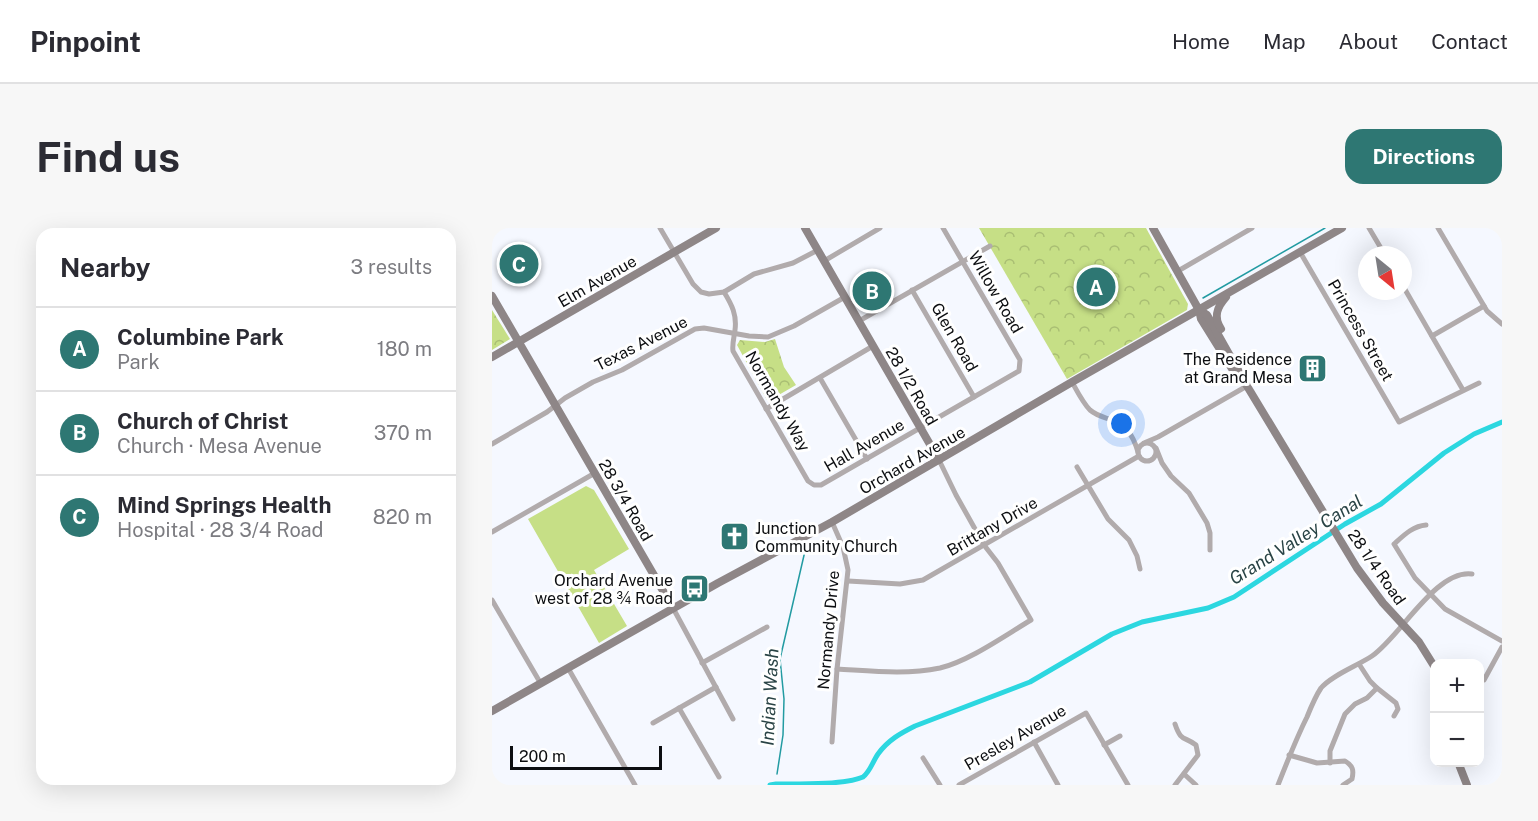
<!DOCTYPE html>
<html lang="en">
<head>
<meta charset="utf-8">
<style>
	:root { --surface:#fff; --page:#f7f7f7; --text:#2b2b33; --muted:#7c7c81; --line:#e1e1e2; --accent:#2e7773 }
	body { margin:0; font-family:"Public Sans",sans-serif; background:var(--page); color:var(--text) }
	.controls { position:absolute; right:18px; bottom:18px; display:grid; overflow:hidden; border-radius:12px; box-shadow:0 6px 24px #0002 }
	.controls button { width:54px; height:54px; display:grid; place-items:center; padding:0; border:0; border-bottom:2px solid var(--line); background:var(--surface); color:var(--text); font:30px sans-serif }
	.compass { position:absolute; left:866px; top:18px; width:54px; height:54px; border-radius:50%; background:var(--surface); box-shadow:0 6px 24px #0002; rotate:150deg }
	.scale { position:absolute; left:18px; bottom:15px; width:152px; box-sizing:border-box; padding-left:6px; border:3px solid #0c0e11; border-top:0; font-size:16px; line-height:21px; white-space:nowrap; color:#0c0e11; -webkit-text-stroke:4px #fff; paint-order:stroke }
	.you { position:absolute; left:630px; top:196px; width:21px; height:21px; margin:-15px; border:4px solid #fff; border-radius:50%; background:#1a73e8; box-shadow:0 0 0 9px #1a73e833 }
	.badge { display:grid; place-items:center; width:39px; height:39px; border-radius:50%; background:var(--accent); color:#fff; font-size:20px; font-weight:700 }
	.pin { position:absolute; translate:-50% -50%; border:3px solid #fff; box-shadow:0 2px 6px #0006 }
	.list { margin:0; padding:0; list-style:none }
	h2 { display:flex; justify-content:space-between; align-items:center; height:78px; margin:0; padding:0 24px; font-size:26px }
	h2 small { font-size:20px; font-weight:400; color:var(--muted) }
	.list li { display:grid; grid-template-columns:39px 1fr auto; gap:18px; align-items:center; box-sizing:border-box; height:84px; padding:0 24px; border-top:2px solid var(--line) }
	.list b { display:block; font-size:22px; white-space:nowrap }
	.list p { margin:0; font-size:20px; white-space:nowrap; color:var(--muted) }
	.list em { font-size:20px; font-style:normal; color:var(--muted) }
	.map { position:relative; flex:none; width:1010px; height:557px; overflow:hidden; border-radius:18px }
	header { display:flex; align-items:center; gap:36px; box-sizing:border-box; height:84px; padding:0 30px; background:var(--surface); border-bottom:2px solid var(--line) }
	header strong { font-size:28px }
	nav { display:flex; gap:33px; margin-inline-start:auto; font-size:21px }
	.intro { display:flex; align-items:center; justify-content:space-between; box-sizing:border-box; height:144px; padding:0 36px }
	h1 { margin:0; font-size:42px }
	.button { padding:15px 27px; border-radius:18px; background:var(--accent); color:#fff; font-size:21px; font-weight:700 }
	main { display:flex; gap:36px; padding:0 36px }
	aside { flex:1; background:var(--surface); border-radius:18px; box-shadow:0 6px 24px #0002 }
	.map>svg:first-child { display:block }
</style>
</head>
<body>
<header>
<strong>Pinpoint</strong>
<nav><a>Home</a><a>Map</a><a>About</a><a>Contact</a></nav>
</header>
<div class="intro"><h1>Find us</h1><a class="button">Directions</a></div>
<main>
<aside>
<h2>Nearby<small>3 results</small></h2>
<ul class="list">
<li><span class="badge">A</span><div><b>Columbine Park</b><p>Park</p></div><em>180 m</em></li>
<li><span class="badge">B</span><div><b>Church of Christ</b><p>Church · Mesa Avenue</p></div><em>370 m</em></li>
<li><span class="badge">C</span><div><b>Mind Springs Health</b><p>Hospital · 28 3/4 Road</p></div><em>820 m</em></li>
</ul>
</aside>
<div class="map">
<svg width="1010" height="557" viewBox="0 0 1010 557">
	<defs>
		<pattern id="park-crowns" width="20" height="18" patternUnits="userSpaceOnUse" patternTransform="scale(1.5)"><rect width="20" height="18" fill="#c6df86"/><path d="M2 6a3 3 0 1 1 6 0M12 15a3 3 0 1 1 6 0" fill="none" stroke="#a9be73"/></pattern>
	</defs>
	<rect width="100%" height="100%" fill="#f5f8ff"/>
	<path fill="#c6df86" d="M94,258L102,262L137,321L102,342L135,398L107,415L36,291Z"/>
	<g fill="url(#park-crowns)">
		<path d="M487,0H654L696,76L695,82L575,151Z"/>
		<path d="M0,82L18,111L0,122Z"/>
		<path d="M283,111L292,139L304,157L278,172H275L245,117L248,112L273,114Z"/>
	</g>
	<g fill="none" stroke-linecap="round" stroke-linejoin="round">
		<g stroke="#229ba2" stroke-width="1.5">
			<path d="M711,70L833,0"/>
			<path d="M285,546L291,507L292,471L288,431L313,323"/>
		</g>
		<path stroke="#2cd7e0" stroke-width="5" d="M278,557L284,556C306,556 353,557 371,549C378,544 381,533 386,526C396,512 409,505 423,498L538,454L620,406L650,394L716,380L742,369L853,296L889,276L952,225L982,206L1010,194"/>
		<g stroke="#b1abac" stroke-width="5">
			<path d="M168,0L201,56L209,64L217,66L232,64L262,46L301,35L326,22"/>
			<path d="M877,0L893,27"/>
			<path d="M946,0L995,83L1010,96"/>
			<path d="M808,24L907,194L987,155"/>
			<path d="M332,33L388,0"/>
			<path d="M686,43L760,0"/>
			<path d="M911,58L971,162"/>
			<path d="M420,62L482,169"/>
			<path d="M232,64C240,77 245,87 243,102C242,110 240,116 241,123L316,253L322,257H329L527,143L528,132L451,0"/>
			<path d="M367,93L498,18"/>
			<path d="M940,108L992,78"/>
			<path d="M328,150L375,231"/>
			<path d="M580,154C585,163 591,175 598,182C605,188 612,189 620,192C635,196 642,210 646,224"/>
			<path d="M274,181L381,118"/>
			<circle cx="655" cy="224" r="9"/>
			<path d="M652,215L666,209L755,158"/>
			<path d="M0,216L55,184L73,170L101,154L130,142L203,101L212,100L257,108L276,109L302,98L353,69"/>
			<path d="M664,220L670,235L679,248L697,265L715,295L718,305V322"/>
			<path d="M585,239L616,291L637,312L645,328L648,341"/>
			<path d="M340,294L351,319L356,342L345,441L340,514"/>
			<path d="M934,297C921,298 912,307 902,316L923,350L953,381L1010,413"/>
			<path d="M0,304L103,245"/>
			<path d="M356,353L408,356L431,352L647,228"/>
			<path d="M0,372L49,456"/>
			<path d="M181,380L241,491"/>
			<path d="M210,435L275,399"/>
			<path d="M867,436L878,453L885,460L904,475L906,481L902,488"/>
			<path d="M76,440L143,557"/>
			<path d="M345,441C380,443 414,447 448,440C477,433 512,408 539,392L506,335L492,317L464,267L447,232"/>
			<path d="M992,452L1010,419"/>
			<path d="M187,480L227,549"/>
			<path d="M161,495L224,459"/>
			<path d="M683,496C689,514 692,508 704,517L706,527L683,557"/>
			<path d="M542,514L566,557"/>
			<path d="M612,517L628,508"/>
			<path d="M797,527L825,535L853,533C861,538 862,542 860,551L851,557"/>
			<path d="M431,530L448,557"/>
			<path d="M838,535V523L853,486L863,476L875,470L885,460"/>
			<path d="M692,546L704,557"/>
			<path d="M467,557L594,485L636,557"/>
			<path d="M786,557C795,534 804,511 815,489C819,479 823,469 829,460C840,447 865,438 880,428C908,409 944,341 980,346"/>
		</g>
		<g stroke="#8e8687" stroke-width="8">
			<path d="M313,0L447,232"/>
			<path d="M661,0L707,82L709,91L742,144"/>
			<path d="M0,68L181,380"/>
			<path d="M707,82L715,87L755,158L865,340L891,375L927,414L942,438"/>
			<path d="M729,101C721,89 725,79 734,69"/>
			<path d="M0,129L224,0"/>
			<path d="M0,483L226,355L340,294L580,154L850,0"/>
			<path d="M966,534L975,557"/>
		</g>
	</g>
	<defs>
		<symbol id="building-square" viewBox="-11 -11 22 22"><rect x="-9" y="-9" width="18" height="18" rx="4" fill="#2e7773" stroke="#fff"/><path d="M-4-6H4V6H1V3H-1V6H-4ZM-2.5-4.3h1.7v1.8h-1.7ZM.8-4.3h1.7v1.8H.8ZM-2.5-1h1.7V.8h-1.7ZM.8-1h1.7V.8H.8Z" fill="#fff"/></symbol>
		<symbol id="church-square" viewBox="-11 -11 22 22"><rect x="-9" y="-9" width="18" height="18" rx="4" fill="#2e7773" stroke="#fff"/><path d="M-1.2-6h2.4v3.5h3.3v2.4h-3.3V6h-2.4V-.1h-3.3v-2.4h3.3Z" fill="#fff"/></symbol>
		<symbol id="bus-square" viewBox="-11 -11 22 22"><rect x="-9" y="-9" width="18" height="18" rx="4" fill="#2e7773" stroke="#fff"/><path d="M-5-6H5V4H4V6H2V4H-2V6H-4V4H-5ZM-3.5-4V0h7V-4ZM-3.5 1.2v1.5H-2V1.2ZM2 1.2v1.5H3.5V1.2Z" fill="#fff"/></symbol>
	</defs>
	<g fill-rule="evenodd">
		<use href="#building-square" x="804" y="124" width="33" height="33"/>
		<use href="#church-square" x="226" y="292" width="33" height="33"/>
		<use href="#bus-square" x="186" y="344" width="33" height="33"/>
	</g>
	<g text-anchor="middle" stroke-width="6" stroke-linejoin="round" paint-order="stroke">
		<g font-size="16" fill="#0c0e11" stroke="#fff">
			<text transform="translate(105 53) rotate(-30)" y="6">Elm Avenue</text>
			<text transform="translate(504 64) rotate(60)" y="6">Willow Road</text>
			<text transform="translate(869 102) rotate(60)" y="6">Princess Street</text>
			<text transform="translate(463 109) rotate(60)" y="6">Glen Road</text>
			<text transform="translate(149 115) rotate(-27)" y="6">Texas Avenue</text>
			<text transform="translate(420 158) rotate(60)" y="6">28 1/2 Road</text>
			<text transform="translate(286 173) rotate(60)" y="6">Normandy Way</text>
			<text transform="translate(372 217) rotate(-30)" y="6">Hall Avenue</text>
			<text transform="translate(420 232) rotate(-30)" y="6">Orchard Avenue</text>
			<text transform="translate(134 272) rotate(60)" y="6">28 3/4 Road</text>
			<text transform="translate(500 298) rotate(-30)" y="6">Brittany Drive</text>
			<text transform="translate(885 339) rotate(55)" y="6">28 1/4 Road</text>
			<text transform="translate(336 402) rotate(-85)" y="6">Normandy Drive</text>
			<text transform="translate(523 509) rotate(-30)" y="6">Presley Avenue</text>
		</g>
		<g font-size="16" fill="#0c0e11" stroke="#fff" text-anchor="end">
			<text x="800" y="137">The Residence<tspan x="800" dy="18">at Grand Mesa</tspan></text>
			<text x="263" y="306" text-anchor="start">Junction<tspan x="263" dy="18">Community Church</tspan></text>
			<text x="181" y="358">Orchard Avenue<tspan x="181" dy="18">west of 28 ¾ Road</tspan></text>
		</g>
		<g font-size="18" font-style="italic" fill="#294345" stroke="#fff">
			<text transform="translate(804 312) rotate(-32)" y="6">Grand Valley Canal</text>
			<text transform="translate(278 469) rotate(-87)" y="6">Indian Wash</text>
		</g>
	</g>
</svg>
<div class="controls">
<button>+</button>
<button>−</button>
</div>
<svg class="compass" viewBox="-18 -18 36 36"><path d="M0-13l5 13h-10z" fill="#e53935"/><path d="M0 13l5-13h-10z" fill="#7c7c81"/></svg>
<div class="scale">200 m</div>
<div class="you"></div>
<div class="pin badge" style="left:604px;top:59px">A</div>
<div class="pin badge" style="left:380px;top:63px">B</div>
<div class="pin badge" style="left:27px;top:36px">C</div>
</div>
</main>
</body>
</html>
